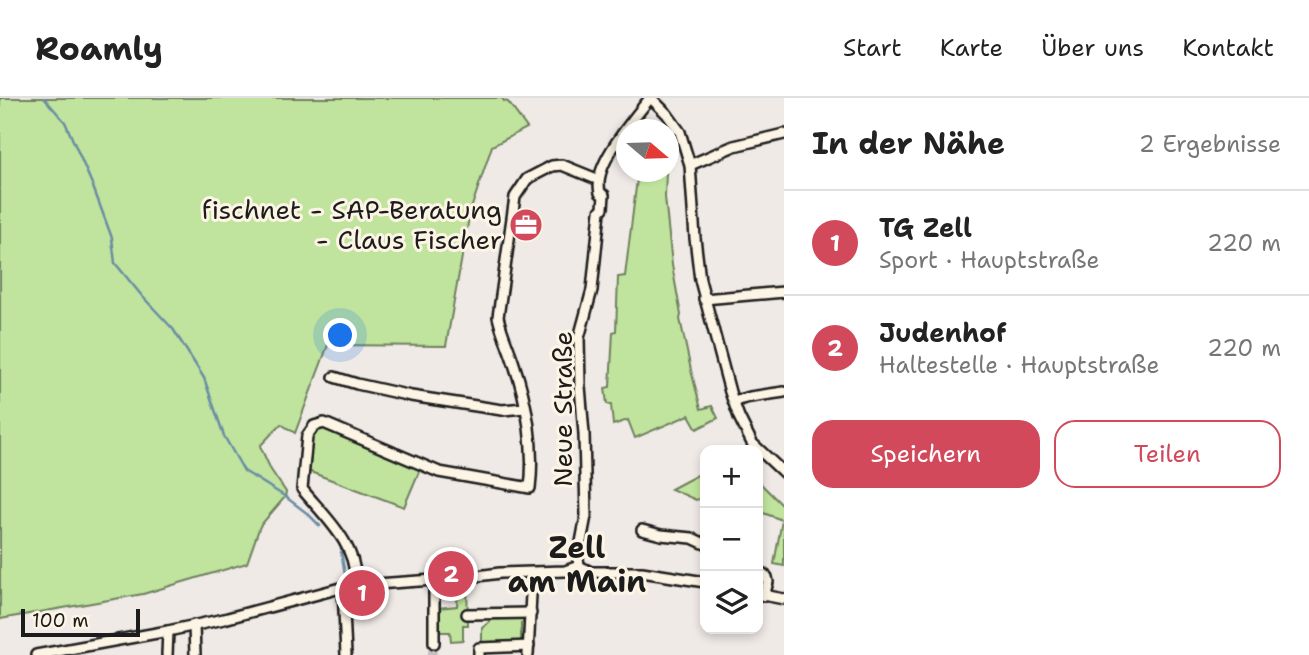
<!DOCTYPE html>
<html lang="de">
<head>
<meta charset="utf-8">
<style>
	:root { --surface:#fff; --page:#f6f6f6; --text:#222; --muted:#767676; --line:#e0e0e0; --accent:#d1495b }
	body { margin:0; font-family:"Shantell Sans",sans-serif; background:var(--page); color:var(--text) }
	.controls { position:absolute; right:21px; bottom:21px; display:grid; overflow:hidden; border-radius:14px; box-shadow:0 4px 10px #0003 }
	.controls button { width:63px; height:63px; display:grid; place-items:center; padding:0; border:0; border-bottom:2px solid var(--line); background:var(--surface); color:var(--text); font:35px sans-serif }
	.compass { position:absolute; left:616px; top:21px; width:63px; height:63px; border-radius:50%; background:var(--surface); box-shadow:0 4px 10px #0003; rotate:109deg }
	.scale { position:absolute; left:21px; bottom:18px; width:119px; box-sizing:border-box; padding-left:7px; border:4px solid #1c1c1c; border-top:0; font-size:19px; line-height:24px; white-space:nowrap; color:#1c1c1c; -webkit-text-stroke:5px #fcf5e5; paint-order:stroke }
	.you { position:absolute; left:341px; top:238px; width:24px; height:24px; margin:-18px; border:5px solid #fff; border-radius:50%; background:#1a73e8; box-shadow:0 0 0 10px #1a73e833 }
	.badge { display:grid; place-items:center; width:46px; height:46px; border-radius:50%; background:var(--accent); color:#fff; font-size:23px; font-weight:700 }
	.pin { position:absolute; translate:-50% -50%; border:4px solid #fff; box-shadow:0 2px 7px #0006 }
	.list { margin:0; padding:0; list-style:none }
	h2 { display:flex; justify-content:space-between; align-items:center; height:91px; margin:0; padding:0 28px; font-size:30px }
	h2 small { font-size:23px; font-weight:400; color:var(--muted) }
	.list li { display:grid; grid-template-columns:46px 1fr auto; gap:21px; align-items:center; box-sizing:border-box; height:105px; padding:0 28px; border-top:2px solid var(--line) }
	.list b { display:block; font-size:26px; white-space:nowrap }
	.list p { margin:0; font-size:23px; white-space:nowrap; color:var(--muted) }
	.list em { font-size:23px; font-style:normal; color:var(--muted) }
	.actions { display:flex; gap:14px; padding:21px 28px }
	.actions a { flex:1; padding:16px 0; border:2px solid var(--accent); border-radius:21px; text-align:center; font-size:24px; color:var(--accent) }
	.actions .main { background:var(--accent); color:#fff }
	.icon { flex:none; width:38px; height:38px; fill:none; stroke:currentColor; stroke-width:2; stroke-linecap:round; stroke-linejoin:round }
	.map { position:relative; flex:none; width:784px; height:557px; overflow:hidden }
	header { display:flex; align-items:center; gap:42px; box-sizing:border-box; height:98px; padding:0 35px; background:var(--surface); border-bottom:2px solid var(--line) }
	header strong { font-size:33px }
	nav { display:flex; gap:38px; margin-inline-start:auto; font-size:24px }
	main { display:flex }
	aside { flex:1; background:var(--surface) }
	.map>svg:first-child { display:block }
</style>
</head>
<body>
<header>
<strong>Roamly</strong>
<nav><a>Start</a><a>Karte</a><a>Über uns</a><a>Kontakt</a></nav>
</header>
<main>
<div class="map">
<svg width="784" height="557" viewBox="0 0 784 557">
	<rect width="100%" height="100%" fill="#f0eae7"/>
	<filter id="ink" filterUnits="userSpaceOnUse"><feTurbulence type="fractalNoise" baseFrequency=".0143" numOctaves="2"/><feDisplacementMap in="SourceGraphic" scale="14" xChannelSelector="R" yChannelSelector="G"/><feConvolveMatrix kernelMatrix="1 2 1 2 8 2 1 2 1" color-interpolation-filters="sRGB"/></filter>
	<g filter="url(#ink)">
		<g fill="#c0e49e" stroke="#6e805d" stroke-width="2">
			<path d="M0,0H502L504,3L508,4L527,30L492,48L470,114L446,248L328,247L295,335L281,326L260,348L271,372L286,394L285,399L260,428L247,465L143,496L0,521Z"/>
			<path d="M639,74H666L665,99L672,167L681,217L680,221L691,272L701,311L712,308L718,320L697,331L689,317L635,340L628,322L613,327L611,307L607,306L605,290L610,289L613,234L616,233L618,179L625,178L637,81Z"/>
			<path d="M325,328L421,369L404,409L305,372L312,334Z"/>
			<path d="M705,373V399L696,402L671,391Z"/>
			<path d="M758,383L784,409V468L774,466L782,422L758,413Z"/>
			<path d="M467,485L468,527H463V542L451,543L450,534H438V510L457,508L458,486Z"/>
			<path d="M494,520H528V523L521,525V542L527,540V547H482V530Z"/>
		</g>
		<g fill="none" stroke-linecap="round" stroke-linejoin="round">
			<g stroke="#6a8da4" stroke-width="2.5">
				<path d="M44,0L65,24L92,86L112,140L115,165L142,198L173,231L204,280L224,338L244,373L286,399"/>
				<path d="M287,400L308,416L320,428"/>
				<path d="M341,454L345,477"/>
			</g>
			<g stroke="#c6c1be" stroke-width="9" stroke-dasharray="9 4.5" stroke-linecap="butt">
				<path d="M531,483V496"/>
				<path d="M432,557L434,545"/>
			</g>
			<defs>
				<g id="street">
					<path d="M651,0L667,16L680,34L690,67L695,140L700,182L730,294L739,319L752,345L784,375"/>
					<path d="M690,67L734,48L784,36"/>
					<path d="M704,201L784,194"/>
					<path d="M334,279L357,286L411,298L502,312L525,310"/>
					<path d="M734,303L750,299L784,294"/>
					<path d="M642,432L661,437L692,440L705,446"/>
					<path d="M579,468L578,460L586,418L584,336L580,288L579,240L592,192L600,113L603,110L604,97L600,95C599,91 599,87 599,84C600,60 635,19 650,0"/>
					<path d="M758,472L767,479L768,484L764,498"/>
					<path d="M434,482V545"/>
					<path d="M355,487C359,448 325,419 302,391L307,338L314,328L324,325L439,374L530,390C535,350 527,304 514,266C509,250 502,236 498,219L515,99L527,81L552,68L562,67L599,82"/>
					<path d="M343,489L346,557"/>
					<path d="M758,496L784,501"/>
					<path d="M467,516L531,515"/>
					<path d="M194,527L195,557"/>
					<path d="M36,557L168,533L224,521L348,488L462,480L500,475L565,473L579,468L591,474H642L705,484"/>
					<path d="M167,557L168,533"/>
					<path d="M479,557V550L529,548"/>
					<path d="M528,557L531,496"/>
				</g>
			</defs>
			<use href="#street" stroke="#1c1c1c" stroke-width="14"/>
			<use href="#street" stroke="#fcf5e5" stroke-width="9"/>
		</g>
	</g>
	<defs>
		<symbol id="office-disc" viewBox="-11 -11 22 22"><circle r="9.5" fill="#d1495b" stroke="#fcf5e5"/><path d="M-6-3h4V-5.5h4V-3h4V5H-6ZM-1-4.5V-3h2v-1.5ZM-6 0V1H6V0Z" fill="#fff"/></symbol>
	</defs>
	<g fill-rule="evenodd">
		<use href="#office-disc" x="507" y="108" width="38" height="38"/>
	</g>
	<g text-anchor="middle" stroke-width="6" stroke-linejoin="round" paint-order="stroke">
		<g font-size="26" fill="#1c1c1c" stroke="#fcf5e5" text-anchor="end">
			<text x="502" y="121">fischnet - SAP-Beratung<tspan x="502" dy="30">- Claus Fischer</tspan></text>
		</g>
		<g font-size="26" fill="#1c1c1c" stroke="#fcf5e5">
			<text transform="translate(563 311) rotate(-90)" y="9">Neue Straße</text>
		</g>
		<g font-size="30" font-weight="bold" fill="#1c1c1c" stroke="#fcf5e5">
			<text x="577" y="460">Zell<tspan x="577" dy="34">am Main</tspan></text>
		</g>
	</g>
</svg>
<div class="controls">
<button>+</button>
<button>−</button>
<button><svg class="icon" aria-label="layers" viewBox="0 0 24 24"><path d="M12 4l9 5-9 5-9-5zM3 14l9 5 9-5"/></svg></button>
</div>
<svg class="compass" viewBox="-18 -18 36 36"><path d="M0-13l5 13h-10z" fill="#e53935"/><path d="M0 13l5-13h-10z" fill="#767676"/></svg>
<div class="scale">100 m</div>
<div class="you"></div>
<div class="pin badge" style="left:362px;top:495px">1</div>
<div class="pin badge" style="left:451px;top:476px">2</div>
</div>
<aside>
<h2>In der Nähe<small>2 Ergebnisse</small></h2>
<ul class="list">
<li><span class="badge">1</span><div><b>TG Zell</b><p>Sport · Hauptstraße</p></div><em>220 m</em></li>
<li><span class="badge">2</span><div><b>Judenhof</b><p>Haltestelle · Hauptstraße</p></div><em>220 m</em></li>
</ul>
<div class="actions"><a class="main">Speichern</a><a>Teilen</a></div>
</aside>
</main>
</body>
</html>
